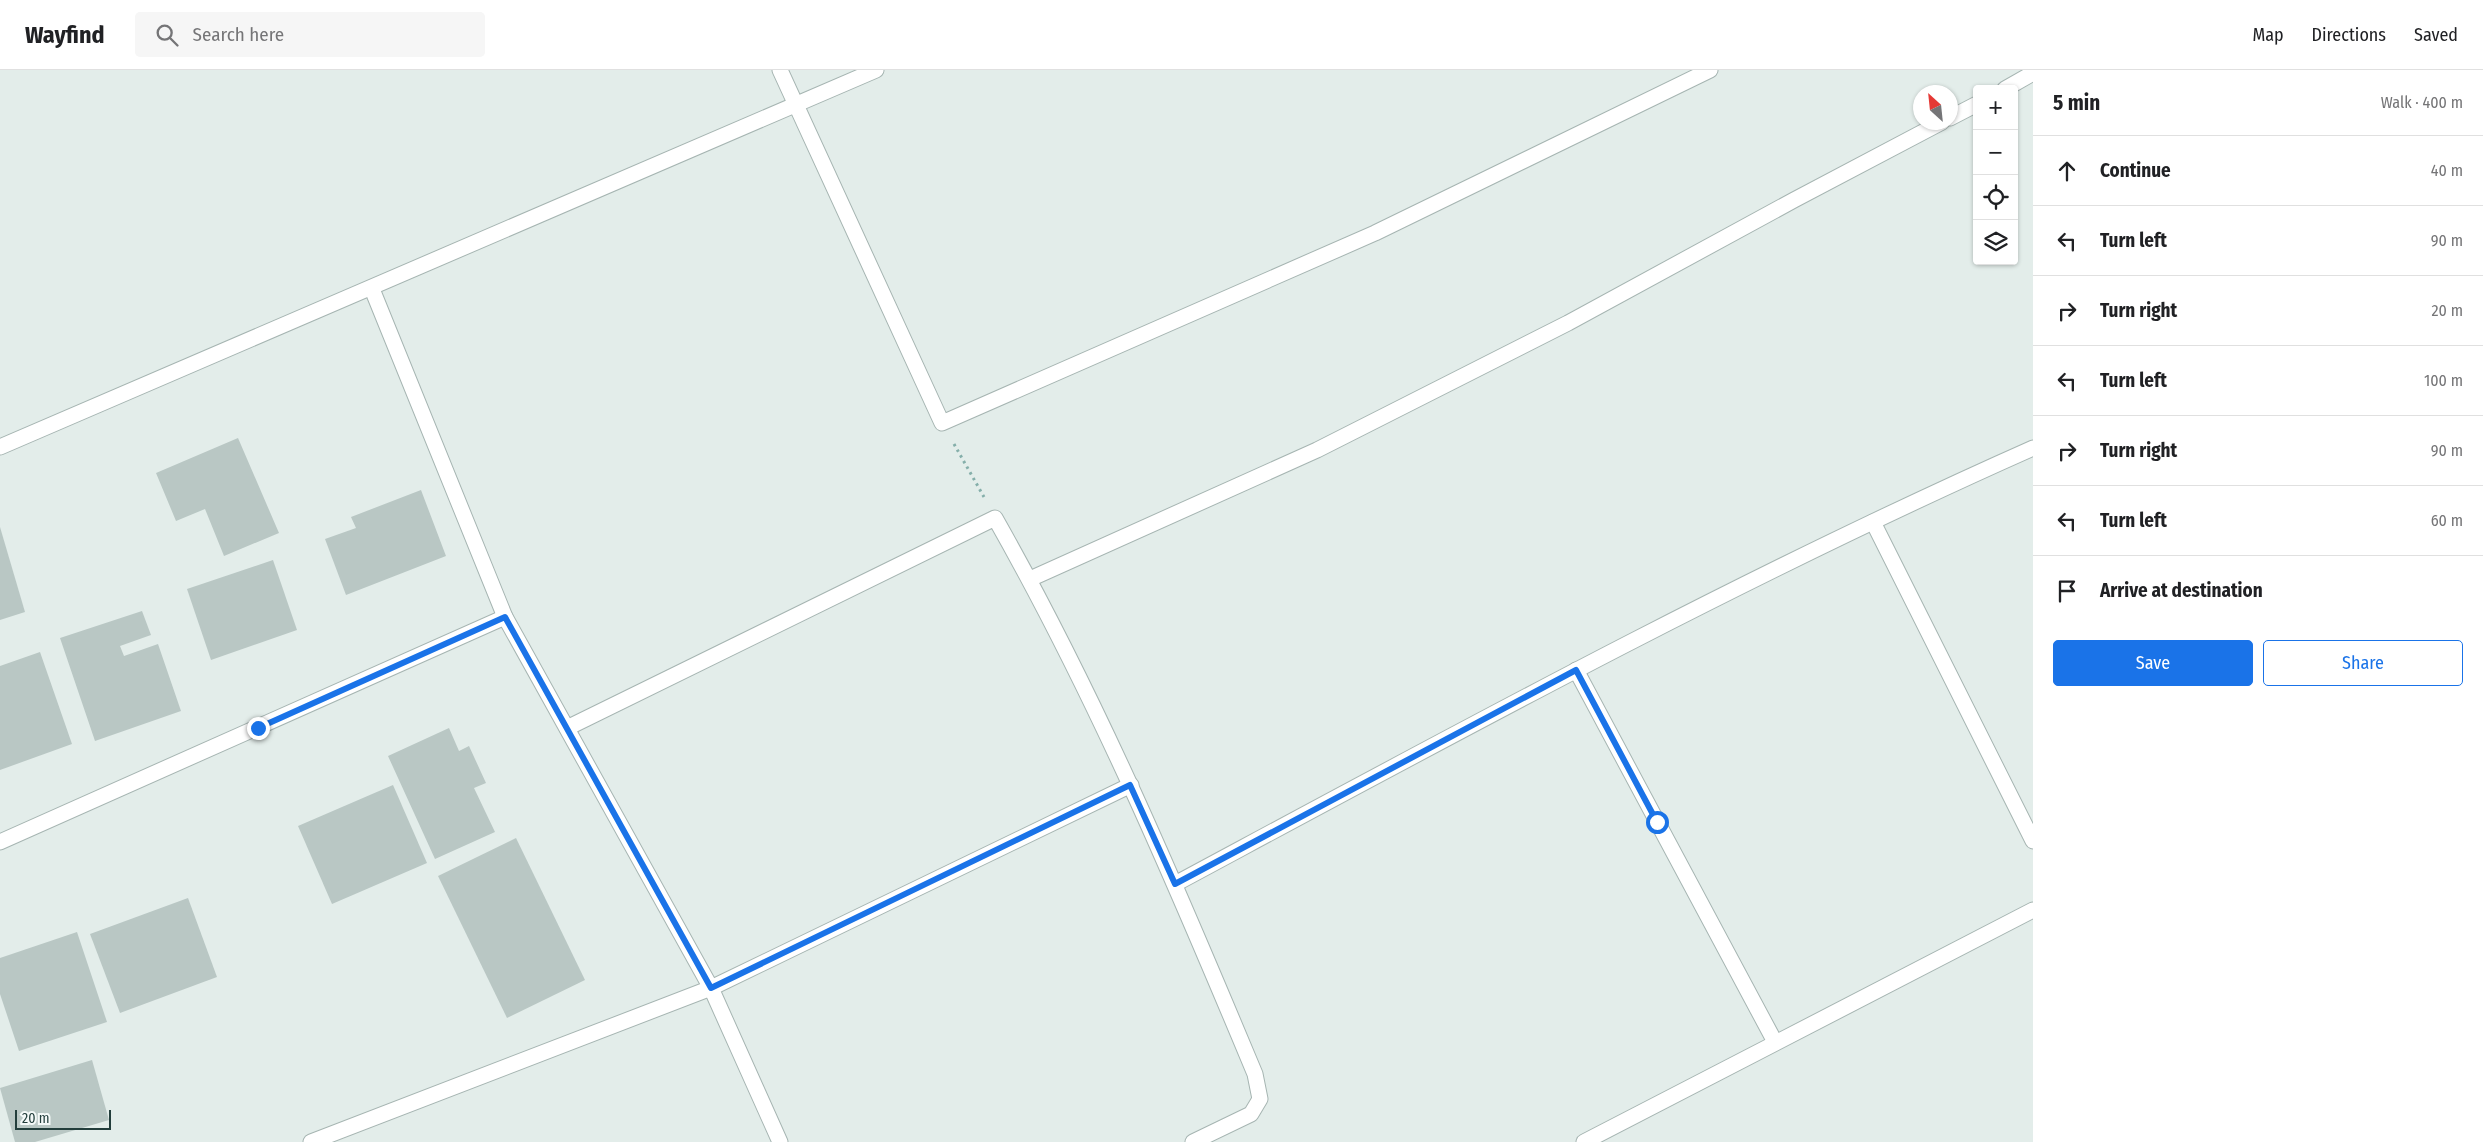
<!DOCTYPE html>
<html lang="en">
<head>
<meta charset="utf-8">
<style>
	:root { --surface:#fff; --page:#f6f6f6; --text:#202124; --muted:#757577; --line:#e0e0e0; --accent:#1a73e8 }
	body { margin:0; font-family:"Fira Sans Condensed",sans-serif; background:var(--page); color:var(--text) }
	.controls { position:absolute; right:15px; top:15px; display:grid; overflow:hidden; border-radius:5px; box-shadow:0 1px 4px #0004 }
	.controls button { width:45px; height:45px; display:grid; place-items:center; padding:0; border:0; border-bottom:1px solid var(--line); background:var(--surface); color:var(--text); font:25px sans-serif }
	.compass { position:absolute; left:1913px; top:15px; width:45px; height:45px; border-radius:50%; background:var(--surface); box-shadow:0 1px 4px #0004; rotate:333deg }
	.scale { position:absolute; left:15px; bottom:12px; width:96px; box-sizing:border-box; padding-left:5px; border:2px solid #233e3c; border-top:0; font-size:14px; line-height:18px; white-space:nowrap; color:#233e3c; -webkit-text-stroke:4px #f4f9f8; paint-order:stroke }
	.stop { position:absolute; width:15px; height:15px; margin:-11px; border:4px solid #1a73e8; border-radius:50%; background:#fff }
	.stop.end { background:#1a73e8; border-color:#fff; box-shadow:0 1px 5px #0008 }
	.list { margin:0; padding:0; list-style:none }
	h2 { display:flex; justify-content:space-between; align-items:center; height:65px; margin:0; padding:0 20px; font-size:21px }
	h2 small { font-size:16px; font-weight:400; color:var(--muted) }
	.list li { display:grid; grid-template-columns:32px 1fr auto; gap:15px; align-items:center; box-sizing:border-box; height:70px; padding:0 20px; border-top:1px solid var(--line) }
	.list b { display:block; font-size:19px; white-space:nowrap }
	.list em { font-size:16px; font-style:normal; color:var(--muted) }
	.actions { display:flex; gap:10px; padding:15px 20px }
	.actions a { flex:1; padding:11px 0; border:1px solid var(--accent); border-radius:5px; text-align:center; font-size:18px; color:var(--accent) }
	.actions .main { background:var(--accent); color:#fff }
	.icon { flex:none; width:28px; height:28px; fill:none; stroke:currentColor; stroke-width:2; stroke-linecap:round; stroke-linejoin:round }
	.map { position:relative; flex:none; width:2033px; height:1072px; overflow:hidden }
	header { display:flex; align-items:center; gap:30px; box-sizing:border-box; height:70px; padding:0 25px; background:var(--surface); border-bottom:1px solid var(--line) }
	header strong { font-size:24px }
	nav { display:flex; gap:28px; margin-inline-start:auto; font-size:18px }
	.search { width:350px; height:45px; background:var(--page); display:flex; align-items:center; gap:12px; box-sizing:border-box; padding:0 18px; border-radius:5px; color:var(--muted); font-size:19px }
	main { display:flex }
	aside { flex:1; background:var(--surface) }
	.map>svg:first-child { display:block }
</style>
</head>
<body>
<header>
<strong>Wayfind</strong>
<div class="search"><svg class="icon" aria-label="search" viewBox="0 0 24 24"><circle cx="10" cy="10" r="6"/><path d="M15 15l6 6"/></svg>Search here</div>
<nav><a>Map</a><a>Directions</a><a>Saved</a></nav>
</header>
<main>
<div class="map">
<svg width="2033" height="1072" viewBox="0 0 2033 1072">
	<rect width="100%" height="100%" fill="#e3edea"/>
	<g fill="#b9c7c4">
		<path d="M238,368L279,463L224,486L205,439L176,451L156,403Z"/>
		<path d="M421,420L446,486L346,525L325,469L356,458L351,447Z"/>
		<path d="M0,457L25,542L0,550Z"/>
		<path d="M273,490L297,560L211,590L187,519Z"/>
		<path d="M142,541L151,565L120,576L124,586L158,574L181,641L95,671L60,568Z"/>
		<path d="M40,582L72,674L0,700V596Z"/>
		<path d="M449,658L459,681L469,676L486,713L474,718L495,762L435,789L388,686Z"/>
		<path d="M393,715L427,793L332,834L298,756Z"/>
		<path d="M516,768L585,910L507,948L438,806Z"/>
		<path d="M188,828L217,907L120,943L90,864Z"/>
		<path d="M77,862L107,952L19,981L0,924V888Z"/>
		<path d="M92,990L109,1050L35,1072H15L0,1018Z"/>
	</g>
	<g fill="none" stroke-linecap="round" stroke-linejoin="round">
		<defs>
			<g id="minor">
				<path d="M780,0L942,353L1375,163L1710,0"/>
				<path d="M2005,19L2033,3"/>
				<path d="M1950,48L1977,34"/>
				<path d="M372,219L505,547"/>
				<path d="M0,377L876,0"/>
				<path d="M1873,452L2033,771"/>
				<path d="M1030,509L1317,380L1568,253L1794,130L1942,52"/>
				<path d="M1576,600L1775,972"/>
				<path d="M567,658L995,448C1096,626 1176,815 1255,1004L1260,1029L1251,1044L1193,1072"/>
				<path d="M0,772L505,547L711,918L780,1072"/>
				<path d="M1175,814C1458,662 1740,508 2033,378"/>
				<path d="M311,1072L711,918L1131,715"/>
				<path d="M1584,1072L2033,840"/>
			</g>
		</defs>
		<use href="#minor" stroke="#a6b5b2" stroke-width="17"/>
		<path stroke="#85afaa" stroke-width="3" stroke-dasharray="2.5 4" stroke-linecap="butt" d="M954,374L984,427"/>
		<use href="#minor" stroke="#fff" stroke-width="15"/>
	</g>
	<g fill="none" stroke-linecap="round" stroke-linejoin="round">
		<path stroke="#1a73e8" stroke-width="6" d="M258,658L505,547L711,918L1130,715L1175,814L1576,600L1657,752"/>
	</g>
</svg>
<div class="controls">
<button>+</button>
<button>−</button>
<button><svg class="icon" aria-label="locate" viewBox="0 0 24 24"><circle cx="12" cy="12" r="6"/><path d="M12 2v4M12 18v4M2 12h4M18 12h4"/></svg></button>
<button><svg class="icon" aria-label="layers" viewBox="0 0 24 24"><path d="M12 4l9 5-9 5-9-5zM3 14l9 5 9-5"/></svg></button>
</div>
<svg class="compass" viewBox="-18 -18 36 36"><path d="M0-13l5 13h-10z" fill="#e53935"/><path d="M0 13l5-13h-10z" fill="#757577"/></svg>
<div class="scale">20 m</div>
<div class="stop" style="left:1657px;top:752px"></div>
<div class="stop end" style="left:258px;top:658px"></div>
</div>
<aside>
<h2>5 min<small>Walk · 400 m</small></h2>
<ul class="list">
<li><svg class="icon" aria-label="ahead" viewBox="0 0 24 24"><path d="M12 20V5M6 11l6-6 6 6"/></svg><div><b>Continue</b></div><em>40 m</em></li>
<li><svg class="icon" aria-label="left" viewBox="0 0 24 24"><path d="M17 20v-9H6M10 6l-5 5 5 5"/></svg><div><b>Turn left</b></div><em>90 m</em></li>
<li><svg class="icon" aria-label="right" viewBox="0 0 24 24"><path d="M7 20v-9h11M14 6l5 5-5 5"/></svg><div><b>Turn right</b></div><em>20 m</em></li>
<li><svg class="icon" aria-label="left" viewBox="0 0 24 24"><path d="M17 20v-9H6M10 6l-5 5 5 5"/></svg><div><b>Turn left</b></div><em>100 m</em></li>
<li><svg class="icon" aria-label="right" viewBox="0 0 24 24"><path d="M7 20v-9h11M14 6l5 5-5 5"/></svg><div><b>Turn right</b></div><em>90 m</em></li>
<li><svg class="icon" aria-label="left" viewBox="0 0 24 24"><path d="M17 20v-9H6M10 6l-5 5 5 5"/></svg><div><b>Turn left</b></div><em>60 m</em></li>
<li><svg class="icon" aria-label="arrive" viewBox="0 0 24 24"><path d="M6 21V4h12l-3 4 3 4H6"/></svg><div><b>Arrive at destination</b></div></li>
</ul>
<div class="actions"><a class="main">Save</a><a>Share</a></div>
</aside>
</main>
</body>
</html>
